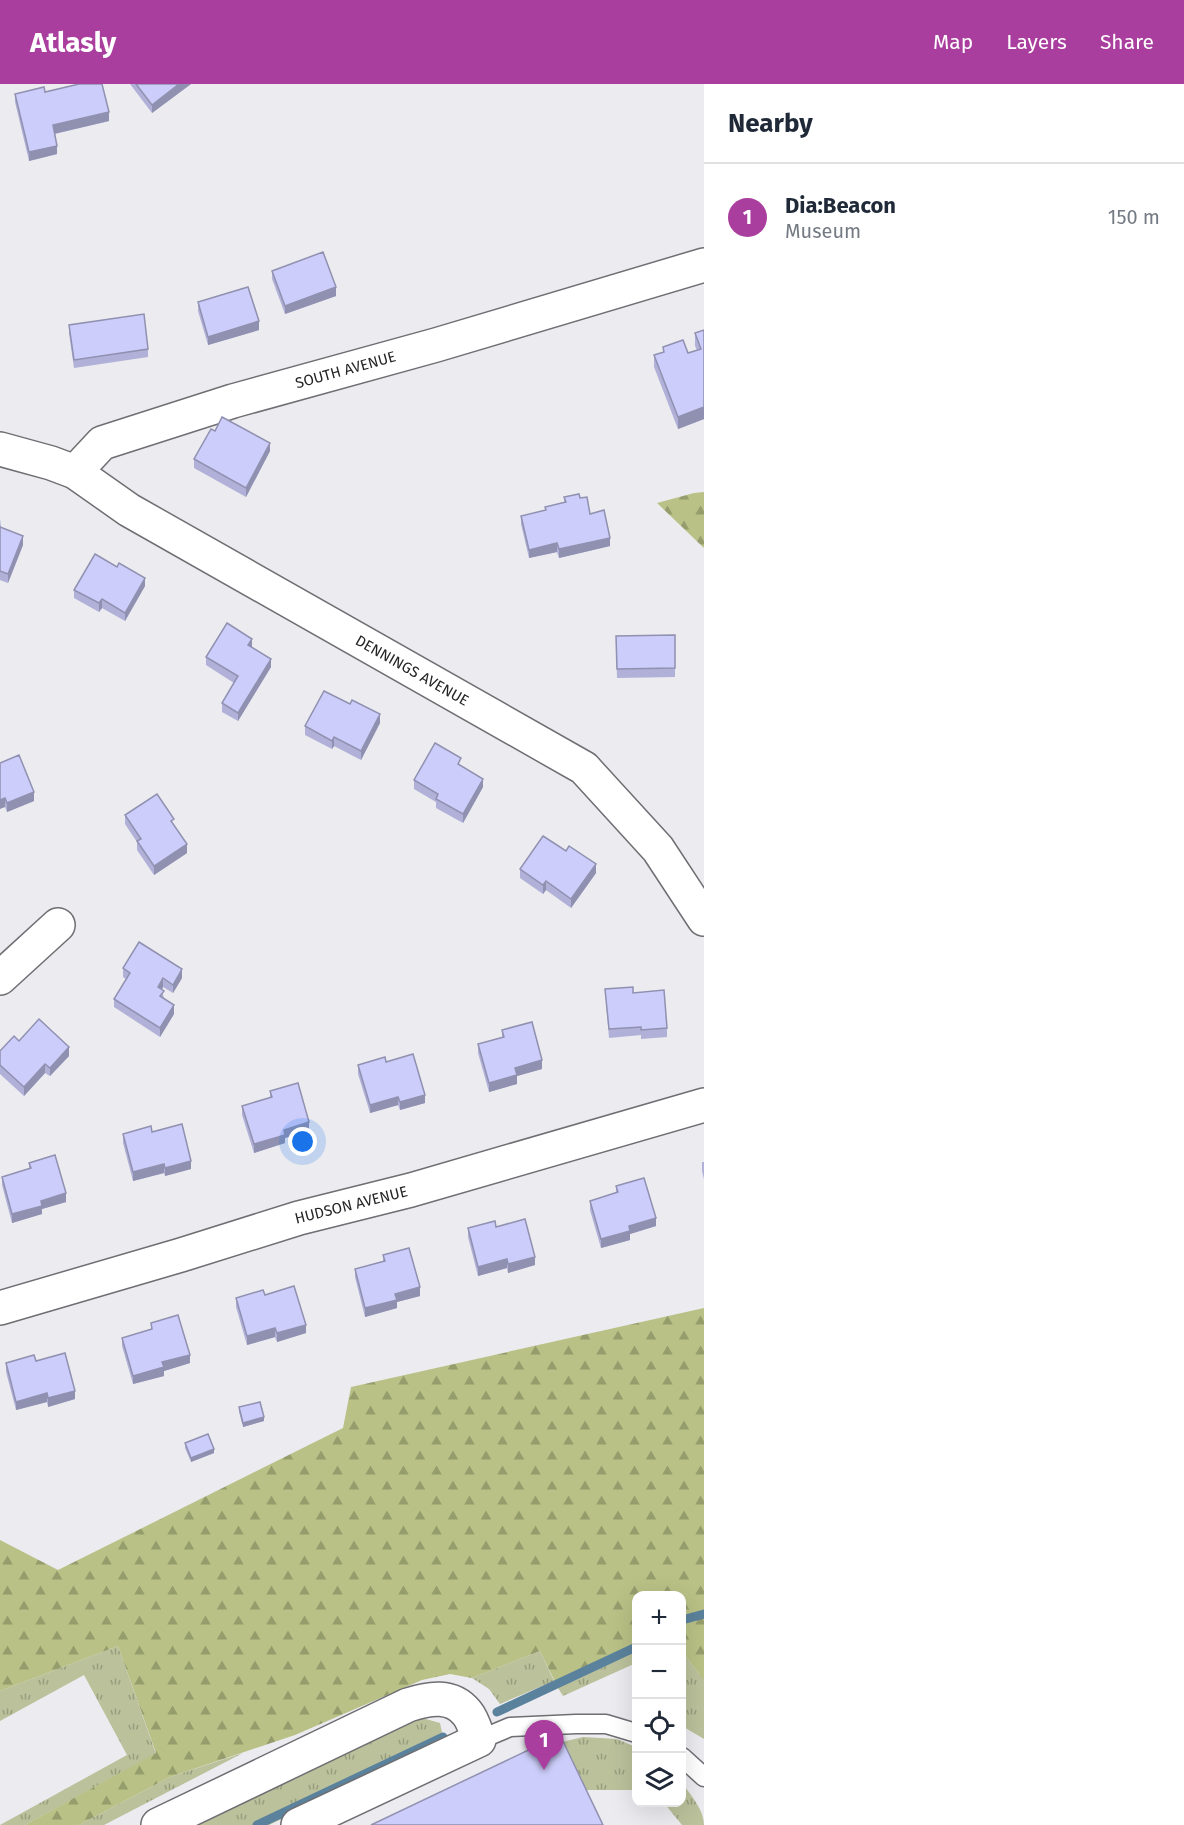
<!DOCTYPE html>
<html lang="en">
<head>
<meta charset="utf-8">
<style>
	:root { --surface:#fff; --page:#f6f6f7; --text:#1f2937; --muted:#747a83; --line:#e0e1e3; --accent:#aa3e9e }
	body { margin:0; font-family:"Fira Sans",sans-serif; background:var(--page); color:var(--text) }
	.controls { position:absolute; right:18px; bottom:18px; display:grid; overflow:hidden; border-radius:12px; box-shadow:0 6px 24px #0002 }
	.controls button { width:54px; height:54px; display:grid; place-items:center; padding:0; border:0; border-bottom:2px solid var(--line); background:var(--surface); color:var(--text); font:30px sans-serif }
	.you { position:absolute; left:303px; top:1058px; width:21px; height:21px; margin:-15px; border:4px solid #fff; border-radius:50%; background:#1a73e8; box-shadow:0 0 0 9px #1a73e833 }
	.badge { display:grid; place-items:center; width:39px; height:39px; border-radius:50%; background:var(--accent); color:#fff; font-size:20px; font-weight:700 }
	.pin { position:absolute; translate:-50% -50px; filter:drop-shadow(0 2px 3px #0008) }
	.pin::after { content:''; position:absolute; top:32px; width:21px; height:18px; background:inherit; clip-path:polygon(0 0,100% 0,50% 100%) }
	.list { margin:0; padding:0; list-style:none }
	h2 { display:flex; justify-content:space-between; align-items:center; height:78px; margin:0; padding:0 24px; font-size:26px }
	h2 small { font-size:20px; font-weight:400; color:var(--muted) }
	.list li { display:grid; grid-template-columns:39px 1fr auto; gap:18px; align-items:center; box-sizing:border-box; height:108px; padding:0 24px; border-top:2px solid var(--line) }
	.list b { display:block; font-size:22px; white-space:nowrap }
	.list p { margin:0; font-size:20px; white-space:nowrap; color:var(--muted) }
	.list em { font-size:20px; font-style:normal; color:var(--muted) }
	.icon { flex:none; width:33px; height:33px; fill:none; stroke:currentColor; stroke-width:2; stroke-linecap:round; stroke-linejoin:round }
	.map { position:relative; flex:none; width:704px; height:1741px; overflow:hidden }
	header { display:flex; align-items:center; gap:36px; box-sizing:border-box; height:84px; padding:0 30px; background:var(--accent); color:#fff }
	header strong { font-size:28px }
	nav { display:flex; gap:33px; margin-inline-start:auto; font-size:21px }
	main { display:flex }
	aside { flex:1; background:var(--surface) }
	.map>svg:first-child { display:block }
</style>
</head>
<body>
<header>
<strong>Atlasly</strong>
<nav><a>Map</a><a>Layers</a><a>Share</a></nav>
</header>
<main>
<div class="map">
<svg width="704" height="1741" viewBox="0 0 704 1741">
	<defs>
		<pattern id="grass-tufts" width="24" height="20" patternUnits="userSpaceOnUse" patternTransform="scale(1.5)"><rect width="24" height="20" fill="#bbc19b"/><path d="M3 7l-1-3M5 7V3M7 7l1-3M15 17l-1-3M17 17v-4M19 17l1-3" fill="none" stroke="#989d7e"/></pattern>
		<pattern id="forest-firs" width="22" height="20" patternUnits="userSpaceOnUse" patternTransform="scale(1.5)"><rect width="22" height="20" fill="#b9c186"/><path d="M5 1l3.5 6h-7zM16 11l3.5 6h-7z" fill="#969d6d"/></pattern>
	</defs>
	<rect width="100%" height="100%" fill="#ebebf0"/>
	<g fill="url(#grass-tufts)">
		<path d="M118,1562L156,1670L25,1741H0L127,1671L84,1591L0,1637V1607Z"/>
		<path d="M540,1567L554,1597L500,1620L489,1605L472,1594Z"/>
		<path d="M682,1567L704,1597V1655L682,1642Z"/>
		<path d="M636,1568V1579L563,1612L558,1604Z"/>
		<path d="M422,1634L440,1639L443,1653L436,1662L269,1741H176L403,1639Z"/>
		<path d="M583,1653L617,1655L636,1663V1706H579L562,1658Z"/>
		<path d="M243,1669L104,1741H79L170,1693Z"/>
		<path d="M682,1698C690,1711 704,1725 704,1741H682L664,1719L682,1718Z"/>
	</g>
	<g fill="url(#forest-firs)">
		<path d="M704,408V464L657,419L694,409Z"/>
		<path d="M704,1224V1597L682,1567V1512H636V1568L558,1604L540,1567L472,1594L450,1590L422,1596L295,1651L170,1693L79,1741H25L156,1669L118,1562L0,1607V1456L58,1486L343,1344L351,1303Z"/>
	</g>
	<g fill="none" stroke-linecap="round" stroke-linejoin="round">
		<g stroke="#5b829c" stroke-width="9">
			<path d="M682,1536L704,1530"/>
			<path d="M497,1628L636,1563"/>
			<path d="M257,1741L443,1653"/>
		</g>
		<defs>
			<g id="lane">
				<path d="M479,1656L510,1643L576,1640H606L636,1649"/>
				<path d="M682,1673L704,1693"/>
			</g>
			<g id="street">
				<path id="s1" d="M0,365L51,379L75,388L129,426L584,684L658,765L704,835"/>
				<path id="s2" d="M75,388L102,359L233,317L436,261L704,181"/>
				<path d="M0,894L58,841"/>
				<path id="s3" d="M0,1224L181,1171L299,1134L411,1106L704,1021"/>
				<path d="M158,1741L408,1621C429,1614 452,1610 467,1629C473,1636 476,1648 479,1656L298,1741"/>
			</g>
		</defs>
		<use href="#lane" stroke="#6e6e73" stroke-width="21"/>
		<use href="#street" stroke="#6e6e73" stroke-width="36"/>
		<use href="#lane" stroke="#fff" stroke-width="18"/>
		<use href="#street" stroke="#fff" stroke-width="33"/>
	</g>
	<g fill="#b0b0d8">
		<path d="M130,0H191L152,29Z"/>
		<path d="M45,8L109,37L55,50L57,70L29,77L15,18V10Z"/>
		<path d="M272,187L336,212L285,230L272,195Z"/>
		<path d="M198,218L259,246L208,261L198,227Z"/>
		<path d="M69,241L148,265V273L74,284L69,249Z"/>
		<path d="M704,246V335L678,345L654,283V271L663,268V263L688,269L697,266L695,262V249Z"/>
		<path d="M215,347L270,367L246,413L194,384V375Z"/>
		<path d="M564,413L590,430L610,462L559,474L557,468L529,474L521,440V432L545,426V423L564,418Z"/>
		<path d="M0,435L1,443L23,461L8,499L0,496Z"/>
		<path d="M145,502L125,537L102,524L99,528L74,514V506Z"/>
		<path d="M675,551V593L617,594L616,552Z"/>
		<path d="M252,564L271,583L238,637L222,628V619L234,599L206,581V573Z"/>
		<path d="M380,639L361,676L334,662L332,665L305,651V642Z"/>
		<path d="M0,679L34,717L7,728L5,723Z"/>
		<path d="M461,682L483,703L463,739L436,724V718L414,705V696Z"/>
		<path d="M125,731L174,741L187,769L154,791L137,766V758L125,740Z"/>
		<path d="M520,785L596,789L571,824L546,806L543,810L520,794Z"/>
		<path d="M123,884L182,894L173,909L163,903L162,906L164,915L174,930L160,953L114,923V915L126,895L123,893Z"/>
		<path d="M605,905L633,909L667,944V953L641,955V951L609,954Z"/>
		<path d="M502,946L542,985L517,992V1000L489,1008L478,969V960L502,953Z"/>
		<path d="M19,957L69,972L50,992L45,989L24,1012L0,990V967Z"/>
		<path d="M386,978L425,1019L400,1026L398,1021L370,1029L358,990V981Z"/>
		<path d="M270,1007L309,1047L285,1054V1059L254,1069L242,1031V1022L270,1014Z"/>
		<path d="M152,1048L191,1085L165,1092L164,1089L133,1097L123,1059V1050Z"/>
		<path d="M702,1078H704V1095L702,1087Z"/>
		<path d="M29,1079L66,1118L42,1125V1130L12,1139L2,1101V1093L29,1085Z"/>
		<path d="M616,1102L656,1142L630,1150V1156L601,1164L590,1126V1117L616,1109Z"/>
		<path d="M496,1143L535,1181L508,1189L507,1184L478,1192L468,1153V1144Z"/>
		<path d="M383,1171L420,1212L397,1218V1224L365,1233L355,1193V1185L383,1177Z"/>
		<path d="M265,1211L306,1249L277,1258L275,1253L247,1261L236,1223V1214Z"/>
		<path d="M151,1239L190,1279L164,1287V1292L133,1300L122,1262V1254L151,1245Z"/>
		<path d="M36,1277L75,1315L48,1323L47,1318L16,1326L6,1288V1279Z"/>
		<path d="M239,1323L264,1337L243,1343L239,1328Z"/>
		<path d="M185,1359L214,1369L191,1378L185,1364Z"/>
	</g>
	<g fill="#9090b0">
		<path d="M179,0H191L152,29V21Z"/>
		<path d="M109,28V37L53,50V41Z"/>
		<path d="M57,62V70L29,77V68Z"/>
		<path d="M336,203V212L285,230V222Z"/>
		<path d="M259,237V246L208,261V253Z"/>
		<path d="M704,323V335L678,345V333Z"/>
		<path d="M270,359V367L246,413V404Z"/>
		<path d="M23,452V461L8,499V490Z"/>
		<path d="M610,454V462L559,474V465Z"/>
		<path d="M557,459V468L529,474V466Z"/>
		<path d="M145,494V502L125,537V529Z"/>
		<path d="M102,515V524L99,528V519Z"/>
		<path d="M252,555V564L248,561Z"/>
		<path d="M271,575V583L238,637V629Z"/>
		<path d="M380,630V639L361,676V667Z"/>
		<path d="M334,653V662L332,665V657Z"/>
		<path d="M483,695V703L463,739V730Z"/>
		<path d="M34,708V717L7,728V719Z"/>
		<path d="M5,714V723L0,725V716Z"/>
		<path d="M187,760V769L154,791V782Z"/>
		<path d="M596,780V789L571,824V815Z"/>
		<path d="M546,797V806L543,810V801Z"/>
		<path d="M182,885V894L173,909V901Z"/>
		<path d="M163,894V903L158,912V903Z"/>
		<path d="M174,921V930L160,953V944Z"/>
		<path d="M69,963V972L50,992V984Z"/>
		<path d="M542,976V985L517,992V1000L489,1008V999L515,984Z"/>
		<path d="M45,980V989L24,1012V1003Z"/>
		<path d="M425,1011V1019L400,1026V1018Z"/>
		<path d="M398,1013V1021L370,1029V1021Z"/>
		<path d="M309,1038V1047L285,1054V1059L254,1069V1060L284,1046Z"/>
		<path d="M191,1077V1085L165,1092V1084Z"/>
		<path d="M164,1080V1089L133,1097V1088Z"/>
		<path d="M66,1109V1118L42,1125V1130L12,1139V1130L41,1117Z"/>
		<path d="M656,1134V1142L630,1150V1156L601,1164V1155L629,1142Z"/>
		<path d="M535,1173V1181L508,1189V1180Z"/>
		<path d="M507,1175V1184L478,1192V1183Z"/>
		<path d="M420,1203V1212L397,1218V1224L365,1233V1224L395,1210Z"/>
		<path d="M306,1241V1249L277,1258V1249Z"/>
		<path d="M275,1244V1253L247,1261V1252Z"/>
		<path d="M190,1271V1279L164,1287V1292L133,1300V1292L162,1278Z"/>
		<path d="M75,1307V1315L48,1323V1314Z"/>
		<path d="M47,1309V1318L16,1326V1318Z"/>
		<path d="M264,1333V1337L243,1343V1339Z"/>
		<path d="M214,1365V1369L191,1378V1374Z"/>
	</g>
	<g fill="#cdcdfb" stroke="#9090b0" stroke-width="1.5">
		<path d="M79,0H102L109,28L53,41L57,62L29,68L15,10L44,3L45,8Z"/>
		<path d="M136,0H179L152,21Z"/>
		<path d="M323,168L336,203L285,222L272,187Z"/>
		<path d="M248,203L259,237L208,253L198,218Z"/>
		<path d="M144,230L148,265L74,276L69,241Z"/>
		<path d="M704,246V323L678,333L654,271L664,268L663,263L683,256L688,269L701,265L695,249Z"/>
		<path d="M222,333L270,359L246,404L194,375L211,345L215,347Z"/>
		<path d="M579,410L580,414L587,413L590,430L604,426L610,454L559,465L557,459L529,466L521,432L546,426L545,423L566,418L564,413Z"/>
		<path d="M0,443L23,452L8,490L0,487Z"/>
		<path d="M95,470L117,483L119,479L145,494L125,529L102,515L99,519L74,506Z"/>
		<path d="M227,539L252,555L248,561L271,575L238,629L222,619L238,592L206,573Z"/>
		<path d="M675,551V584L617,585L616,552Z"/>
		<path d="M324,607L350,620L352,616L380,630L361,667L334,653L332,657L305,642Z"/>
		<path d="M435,659L461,674L458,680L483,695L463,730L436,715L438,710L414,696Z"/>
		<path d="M19,671L34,708L7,719L5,714L0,716V679Z"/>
		<path d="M157,710L174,735L171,737L187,760L154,782L137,757L141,755L125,731Z"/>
		<path d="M543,752L566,767L569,762L596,780L571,815L546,797L543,801L520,785Z"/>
		<path d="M139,858L182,885L173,901L163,894L158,903L164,907L160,912L174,921L160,944L114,915L130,889L123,884Z"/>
		<path d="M633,903V909L664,906L667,944L641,946V943L609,945L605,905Z"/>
		<path d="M39,935L69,963L50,984L45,980L24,1003L0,981V967L14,952L19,957Z"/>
		<path d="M532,938L542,976L515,984L517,991L489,999L478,960L504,953L502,946Z"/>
		<path d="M413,970L425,1011L400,1018L398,1013L370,1021L358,981L385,973L386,978Z"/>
		<path d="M298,999L309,1038L284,1046L285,1051L254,1060L242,1022L272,1013L270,1007Z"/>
		<path d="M182,1040L191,1077L165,1084L164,1080L133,1088L123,1050L151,1042L152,1048Z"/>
		<path d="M55,1071L66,1109L41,1117L42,1122L12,1130L2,1093L31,1084L29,1079Z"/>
		<path d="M644,1094L656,1134L629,1142L630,1147L601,1155L590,1117L618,1108L616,1102Z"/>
		<path d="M525,1135L535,1173L508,1180L507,1175L478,1183L468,1144L495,1137L496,1143Z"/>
		<path d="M409,1164L420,1203L395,1210L397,1216L365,1224L355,1185L385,1177L383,1171Z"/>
		<path d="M294,1202L306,1241L277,1249L275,1244L247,1252L236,1214L263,1206L265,1211Z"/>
		<path d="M178,1231L190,1271L162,1278L164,1283L133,1292L122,1254L152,1245L151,1239Z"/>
		<path d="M65,1269L75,1307L48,1314L47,1309L16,1318L6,1279L34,1271L36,1277Z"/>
		<path d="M260,1318L264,1333L243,1339L239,1323Z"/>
		<path d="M208,1350L214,1365L191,1374L185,1359Z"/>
		<path d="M560,1651L603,1741H371Z"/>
	</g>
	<g text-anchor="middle" stroke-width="5" stroke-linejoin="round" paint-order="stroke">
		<g font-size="15" fill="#242426" stroke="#fff">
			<text dy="5" stroke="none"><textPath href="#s2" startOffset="294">SOUTH AVENUE</textPath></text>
			<text dy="5" stroke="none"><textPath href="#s1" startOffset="470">DENNINGS AVENUE</textPath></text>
			<text dy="5" stroke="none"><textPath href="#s3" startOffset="366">HUDSON AVENUE</textPath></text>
		</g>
	</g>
</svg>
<div class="controls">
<button>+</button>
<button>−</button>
<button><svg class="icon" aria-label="locate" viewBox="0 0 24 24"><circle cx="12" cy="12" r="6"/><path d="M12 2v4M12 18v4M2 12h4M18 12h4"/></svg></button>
<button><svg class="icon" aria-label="layers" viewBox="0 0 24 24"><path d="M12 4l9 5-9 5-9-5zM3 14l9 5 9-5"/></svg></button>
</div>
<div class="you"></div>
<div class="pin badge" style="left:544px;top:1686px">1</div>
</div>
<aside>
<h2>Nearby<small></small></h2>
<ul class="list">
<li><span class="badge">1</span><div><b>Dia:Beacon</b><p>Museum</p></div><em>150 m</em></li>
</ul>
</aside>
</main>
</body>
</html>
